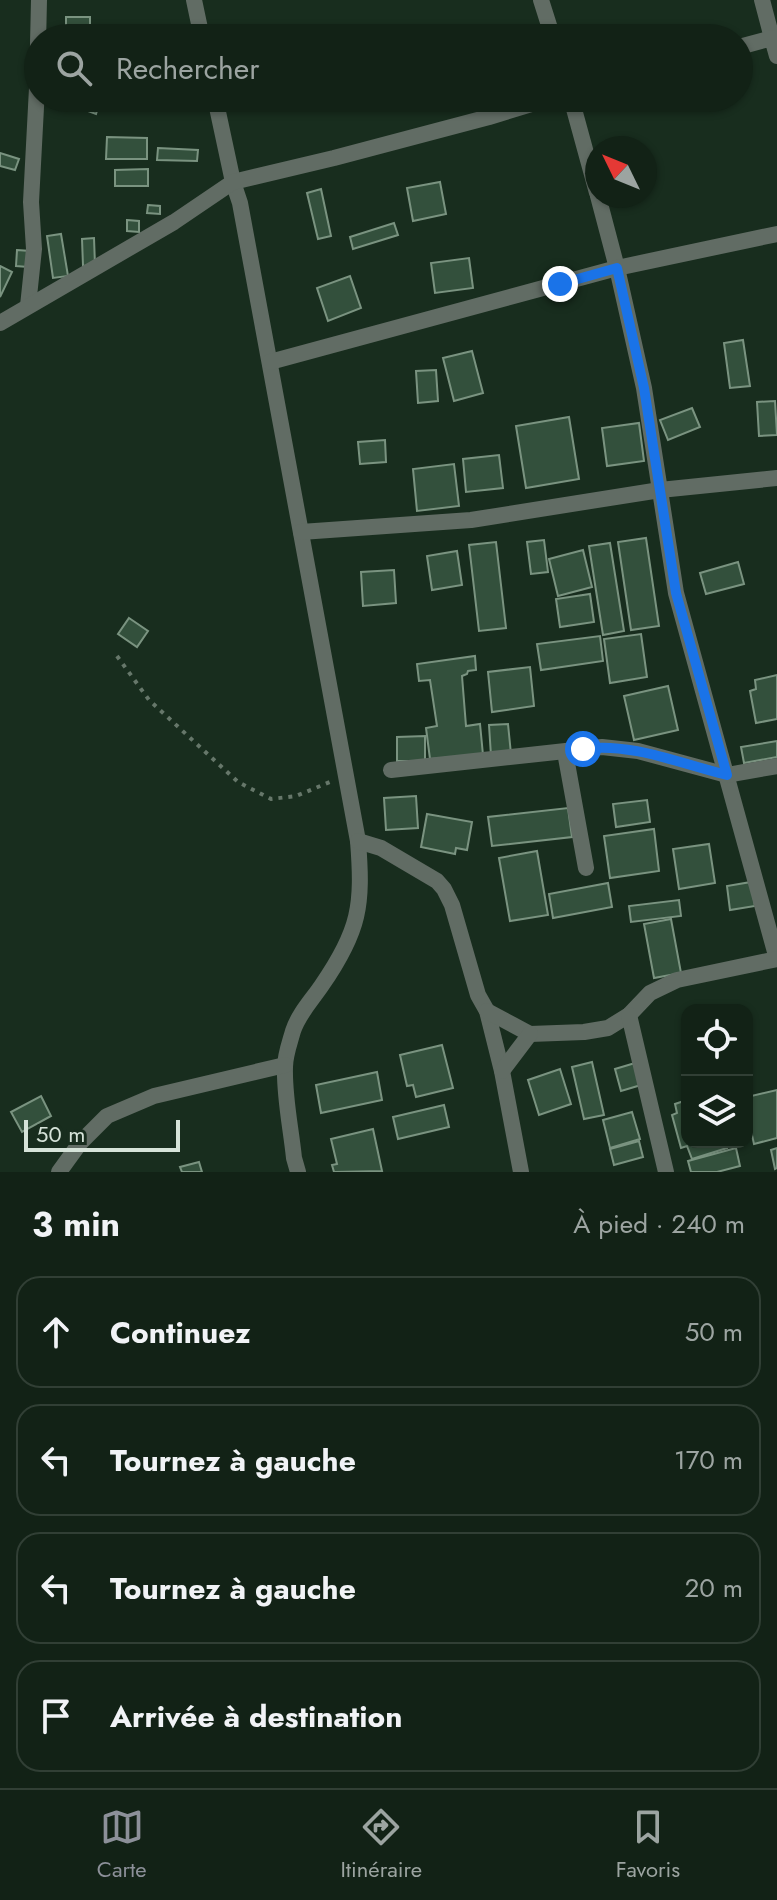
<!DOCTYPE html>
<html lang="fr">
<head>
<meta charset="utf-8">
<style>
	:root { --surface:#122216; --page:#1b2a1f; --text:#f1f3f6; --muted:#9ca4a1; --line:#313f35; --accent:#8c9099 }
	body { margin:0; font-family:Jost,sans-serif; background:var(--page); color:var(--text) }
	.controls { position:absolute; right:24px; bottom:24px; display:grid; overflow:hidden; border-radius:16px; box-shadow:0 2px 6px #0004 }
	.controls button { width:72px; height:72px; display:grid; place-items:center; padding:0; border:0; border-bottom:2px solid var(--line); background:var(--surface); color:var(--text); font:40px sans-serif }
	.compass { position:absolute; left:585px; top:136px; width:72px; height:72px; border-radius:50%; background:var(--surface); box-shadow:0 2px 6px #0004; rotate:313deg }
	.scale { position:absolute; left:24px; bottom:20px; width:156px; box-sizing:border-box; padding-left:8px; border:4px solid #d6e3d9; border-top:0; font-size:22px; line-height:28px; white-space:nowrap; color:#d6e3d9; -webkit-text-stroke:6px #182d1e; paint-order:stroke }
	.stop { position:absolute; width:24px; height:24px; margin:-18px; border:6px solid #1a73e8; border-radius:50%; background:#fff }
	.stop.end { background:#1a73e8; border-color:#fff; box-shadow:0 2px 8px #0008 }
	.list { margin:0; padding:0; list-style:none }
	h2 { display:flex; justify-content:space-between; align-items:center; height:104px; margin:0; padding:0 32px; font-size:34px }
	h2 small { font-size:26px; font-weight:400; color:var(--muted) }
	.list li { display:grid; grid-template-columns:52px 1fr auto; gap:24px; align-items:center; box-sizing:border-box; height:112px; margin:0 16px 16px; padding:0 16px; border:2px solid var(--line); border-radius:24px }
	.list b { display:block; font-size:30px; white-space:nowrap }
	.list em { font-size:26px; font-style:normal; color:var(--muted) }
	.icon { flex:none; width:44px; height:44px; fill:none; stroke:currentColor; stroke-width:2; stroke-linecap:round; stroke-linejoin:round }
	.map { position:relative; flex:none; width:777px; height:1172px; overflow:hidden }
	.search { position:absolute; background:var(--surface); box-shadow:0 2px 6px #0004; left:24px; right:24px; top:24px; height:88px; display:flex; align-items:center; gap:20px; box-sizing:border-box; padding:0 28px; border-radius:44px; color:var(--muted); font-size:30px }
	.sheet { height:616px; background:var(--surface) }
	nav { display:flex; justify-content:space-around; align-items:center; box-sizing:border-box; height:112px; border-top:2px solid var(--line); background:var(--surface); font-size:22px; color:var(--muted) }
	nav a { display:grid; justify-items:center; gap:4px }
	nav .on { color:var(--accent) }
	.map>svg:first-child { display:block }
</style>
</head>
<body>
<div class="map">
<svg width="777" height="1172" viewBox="0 0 777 1172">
	<rect width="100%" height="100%" fill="#182d1e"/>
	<g fill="#33503c" stroke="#7a9380" stroke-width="2">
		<path d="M66,17H90V34L66,35Z"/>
		<path d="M90,98H101L96,114L85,110Z"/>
		<path d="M107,137L147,138V159H106Z"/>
		<path d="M158,148L198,150L197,161L157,160Z"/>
		<path d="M0,153L19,159L15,170L0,166Z"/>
		<path d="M148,169V186H115V170Z"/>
		<path d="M440,182L446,214L413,221L407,188Z"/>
		<path d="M321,189L331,236L318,239L307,193Z"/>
		<path d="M148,205L160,206V214L147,213Z"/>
		<path d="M127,220L139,221V232L127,231Z"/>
		<path d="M394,223L398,235L353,249L350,237Z"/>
		<path d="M61,234L68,276L53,278L47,236Z"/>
		<path d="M94,238L95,265L83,266L82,239Z"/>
		<path d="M17,250L30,251L28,267L16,266Z"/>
		<path d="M469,258L473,288L435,293L431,263Z"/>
		<path d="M0,266L12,272L0,297Z"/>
		<path d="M350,276L361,308L328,321L317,288Z"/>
		<path d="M743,340L750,386L730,388L724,343Z"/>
		<path d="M472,351L483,393L454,401L443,358Z"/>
		<path d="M436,370L438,401L418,403L416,371Z"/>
		<path d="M775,401L777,435L759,436L757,402Z"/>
		<path d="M692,408L700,427L668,440L660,420Z"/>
		<path d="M569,417L579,479L526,488L516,426Z"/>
		<path d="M639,423L644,461L607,466L602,428Z"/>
		<path d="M385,440L386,462L360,464L358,442Z"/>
		<path d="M499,455L503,488L466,492L463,459Z"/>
		<path d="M454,464L459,506L417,511L413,469Z"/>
		<path d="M646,538L659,626L631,630L618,542Z"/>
		<path d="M544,540L548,572L531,574L527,542Z"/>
		<path d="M496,542L506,628L479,631L469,545Z"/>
		<path d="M610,543L624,631L603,635L589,546Z"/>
		<path d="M583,550L592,587L558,596L549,559Z"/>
		<path d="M457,551L462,585L432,590L427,556Z"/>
		<path d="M738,562L744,584L706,594L700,573Z"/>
		<path d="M394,570L396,603L363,606L361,572Z"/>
		<path d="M590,594L594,622L560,627L556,599Z"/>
		<path d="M129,618L148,631L137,647L118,634Z"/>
		<path d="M641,634L647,677L610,683L604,639Z"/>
		<path d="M600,636L603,661L541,670L537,644Z"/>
		<path d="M475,656L476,670L468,671L467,674L462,676L466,726L480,724L483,755L430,759L426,728L437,726L430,680L419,681L417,664Z"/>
		<path d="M530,667L534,706L492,712L488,672Z"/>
		<path d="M777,675V719L756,723L750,691L756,689L755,680Z"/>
		<path d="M668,686L678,730L634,740L624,696Z"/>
		<path d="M508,724L511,754L491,756L489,725Z"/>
		<path d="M425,736V761H397V737Z"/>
		<path d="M777,741V757L744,763L741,747Z"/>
		<path d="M416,796L418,828L386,830L384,798Z"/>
		<path d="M647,800L650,822L616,827L613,804Z"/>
		<path d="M568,808L572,837L492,846L488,817Z"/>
		<path d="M427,814L472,822L467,850L456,848L455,854L421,847Z"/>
		<path d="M654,829L659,871L610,878L604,836Z"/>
		<path d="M709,844L715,883L679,889L673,849Z"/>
		<path d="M537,851L548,915L510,921L499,858Z"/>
		<path d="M751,882L755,906L730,910L727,886Z"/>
		<path d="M608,883L612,907L553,918L549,894Z"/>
		<path d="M679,900L681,916L631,922L629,906Z"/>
		<path d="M671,919L681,973L654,978L644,924Z"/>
		<path d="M442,1045L453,1088L416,1097L413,1085L407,1086L400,1055Z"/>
		<path d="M592,1062L604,1115L584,1119L572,1067Z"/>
		<path d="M635,1063L641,1085L621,1091L615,1069Z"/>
		<path d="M560,1069L571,1104L539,1115L528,1080Z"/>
		<path d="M377,1072L382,1100L321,1113L316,1085Z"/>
		<path d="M777,1090V1138L754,1144L747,1113V1097Z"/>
		<path d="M41,1096L51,1116L22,1132L11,1112Z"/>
		<path d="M687,1100V1142H725L727,1148L692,1159L687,1146L681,1148L672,1115L677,1113L675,1104Z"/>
		<path d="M444,1105L449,1127L398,1139L393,1117Z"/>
		<path d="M632,1112L640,1139L610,1148L603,1120Z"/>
		<path d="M373,1129L382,1171L334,1172L332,1165L337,1164L331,1139Z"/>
		<path d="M639,1141L643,1157L614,1165L610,1149Z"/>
		<path d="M736,1148L740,1166L717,1172H691L688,1161Z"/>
		<path d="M777,1148V1168L775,1169L771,1150Z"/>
		<path d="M199,1162L202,1172H182L180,1167Z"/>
	</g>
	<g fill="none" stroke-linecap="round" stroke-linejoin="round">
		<path stroke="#66776a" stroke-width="4" stroke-dasharray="4 6" stroke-linecap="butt" d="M117,656L149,700L238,782L271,799L296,796L330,782"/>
		<g stroke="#616c64" stroke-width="16">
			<path d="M194,0L202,38"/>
			<path d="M541,0L553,38"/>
			<path d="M762,0L772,38"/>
			<path d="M739,47L772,38L777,56"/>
			<path d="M215,98L233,182L240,203L358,841C363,905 360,930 322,985C312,1000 299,1013 293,1031C290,1042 285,1055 285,1067C284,1097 291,1128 294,1158L298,1172"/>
			<path d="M571,98L597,193"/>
			<path d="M598,196L617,268L644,388L676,593L777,959"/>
			<path d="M28,306L34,249L31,202L37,88L39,0"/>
			<path d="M0,323L174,222L233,182L334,158L489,117L551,98"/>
			<path d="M270,362L617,268L777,234"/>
			<path d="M301,532L471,520L660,490L777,478"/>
			<path d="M565,752L586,868"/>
			<path d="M391,770L602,747L638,751L727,775L777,766"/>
			<path d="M358,841L381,848L437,881L444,889L452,905L478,995L487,1011L502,1071L521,1172"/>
			<path d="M487,1011L530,1034L584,1032L608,1028L629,1015L650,993L677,980L777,959"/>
			<path d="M629,1015L666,1172"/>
			<path d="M502,1071L530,1034"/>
			<path d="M59,1172L80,1143L107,1116L154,1096L285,1065"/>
		</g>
	</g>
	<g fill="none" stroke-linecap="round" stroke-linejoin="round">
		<path stroke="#1a73e8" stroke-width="10" d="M560,284L617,268L644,388L676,593L727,775C681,764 631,742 583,749"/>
	</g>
</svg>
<div class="controls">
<button><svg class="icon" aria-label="locate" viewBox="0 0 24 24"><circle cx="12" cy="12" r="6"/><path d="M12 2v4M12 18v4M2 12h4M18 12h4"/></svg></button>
<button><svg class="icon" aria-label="layers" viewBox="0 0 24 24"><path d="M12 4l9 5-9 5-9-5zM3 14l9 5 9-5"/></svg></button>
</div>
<svg class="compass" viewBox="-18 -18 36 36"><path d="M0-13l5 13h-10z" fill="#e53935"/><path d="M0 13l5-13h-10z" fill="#9ca4a1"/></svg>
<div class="scale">50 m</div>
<div class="stop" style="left:583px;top:749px"></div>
<div class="stop end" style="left:560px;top:284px"></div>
<div class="search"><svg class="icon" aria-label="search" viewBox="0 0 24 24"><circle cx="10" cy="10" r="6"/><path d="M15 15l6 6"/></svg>Rechercher</div>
</div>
<section class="sheet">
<h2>3 min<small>À pied · 240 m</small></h2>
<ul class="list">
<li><svg class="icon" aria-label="ahead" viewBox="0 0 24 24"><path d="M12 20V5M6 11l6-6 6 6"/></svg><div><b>Continuez</b></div><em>50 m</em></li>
<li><svg class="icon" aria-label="left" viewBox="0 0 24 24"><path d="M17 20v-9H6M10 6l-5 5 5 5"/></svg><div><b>Tournez à gauche</b></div><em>170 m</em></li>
<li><svg class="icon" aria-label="left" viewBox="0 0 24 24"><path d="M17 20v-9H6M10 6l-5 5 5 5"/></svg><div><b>Tournez à gauche</b></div><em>20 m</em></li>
<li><svg class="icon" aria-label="arrive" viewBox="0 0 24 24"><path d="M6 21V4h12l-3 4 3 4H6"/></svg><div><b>Arrivée à destination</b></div></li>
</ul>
</section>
<nav>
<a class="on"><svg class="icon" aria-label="map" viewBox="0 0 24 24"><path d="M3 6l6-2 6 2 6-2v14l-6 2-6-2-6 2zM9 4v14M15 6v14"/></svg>Carte</a>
<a><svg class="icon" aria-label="directions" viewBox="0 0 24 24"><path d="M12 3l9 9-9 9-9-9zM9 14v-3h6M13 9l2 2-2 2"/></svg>Itinéraire</a>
<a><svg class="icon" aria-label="saved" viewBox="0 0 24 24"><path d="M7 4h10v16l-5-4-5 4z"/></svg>Favoris</a>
</nav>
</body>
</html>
